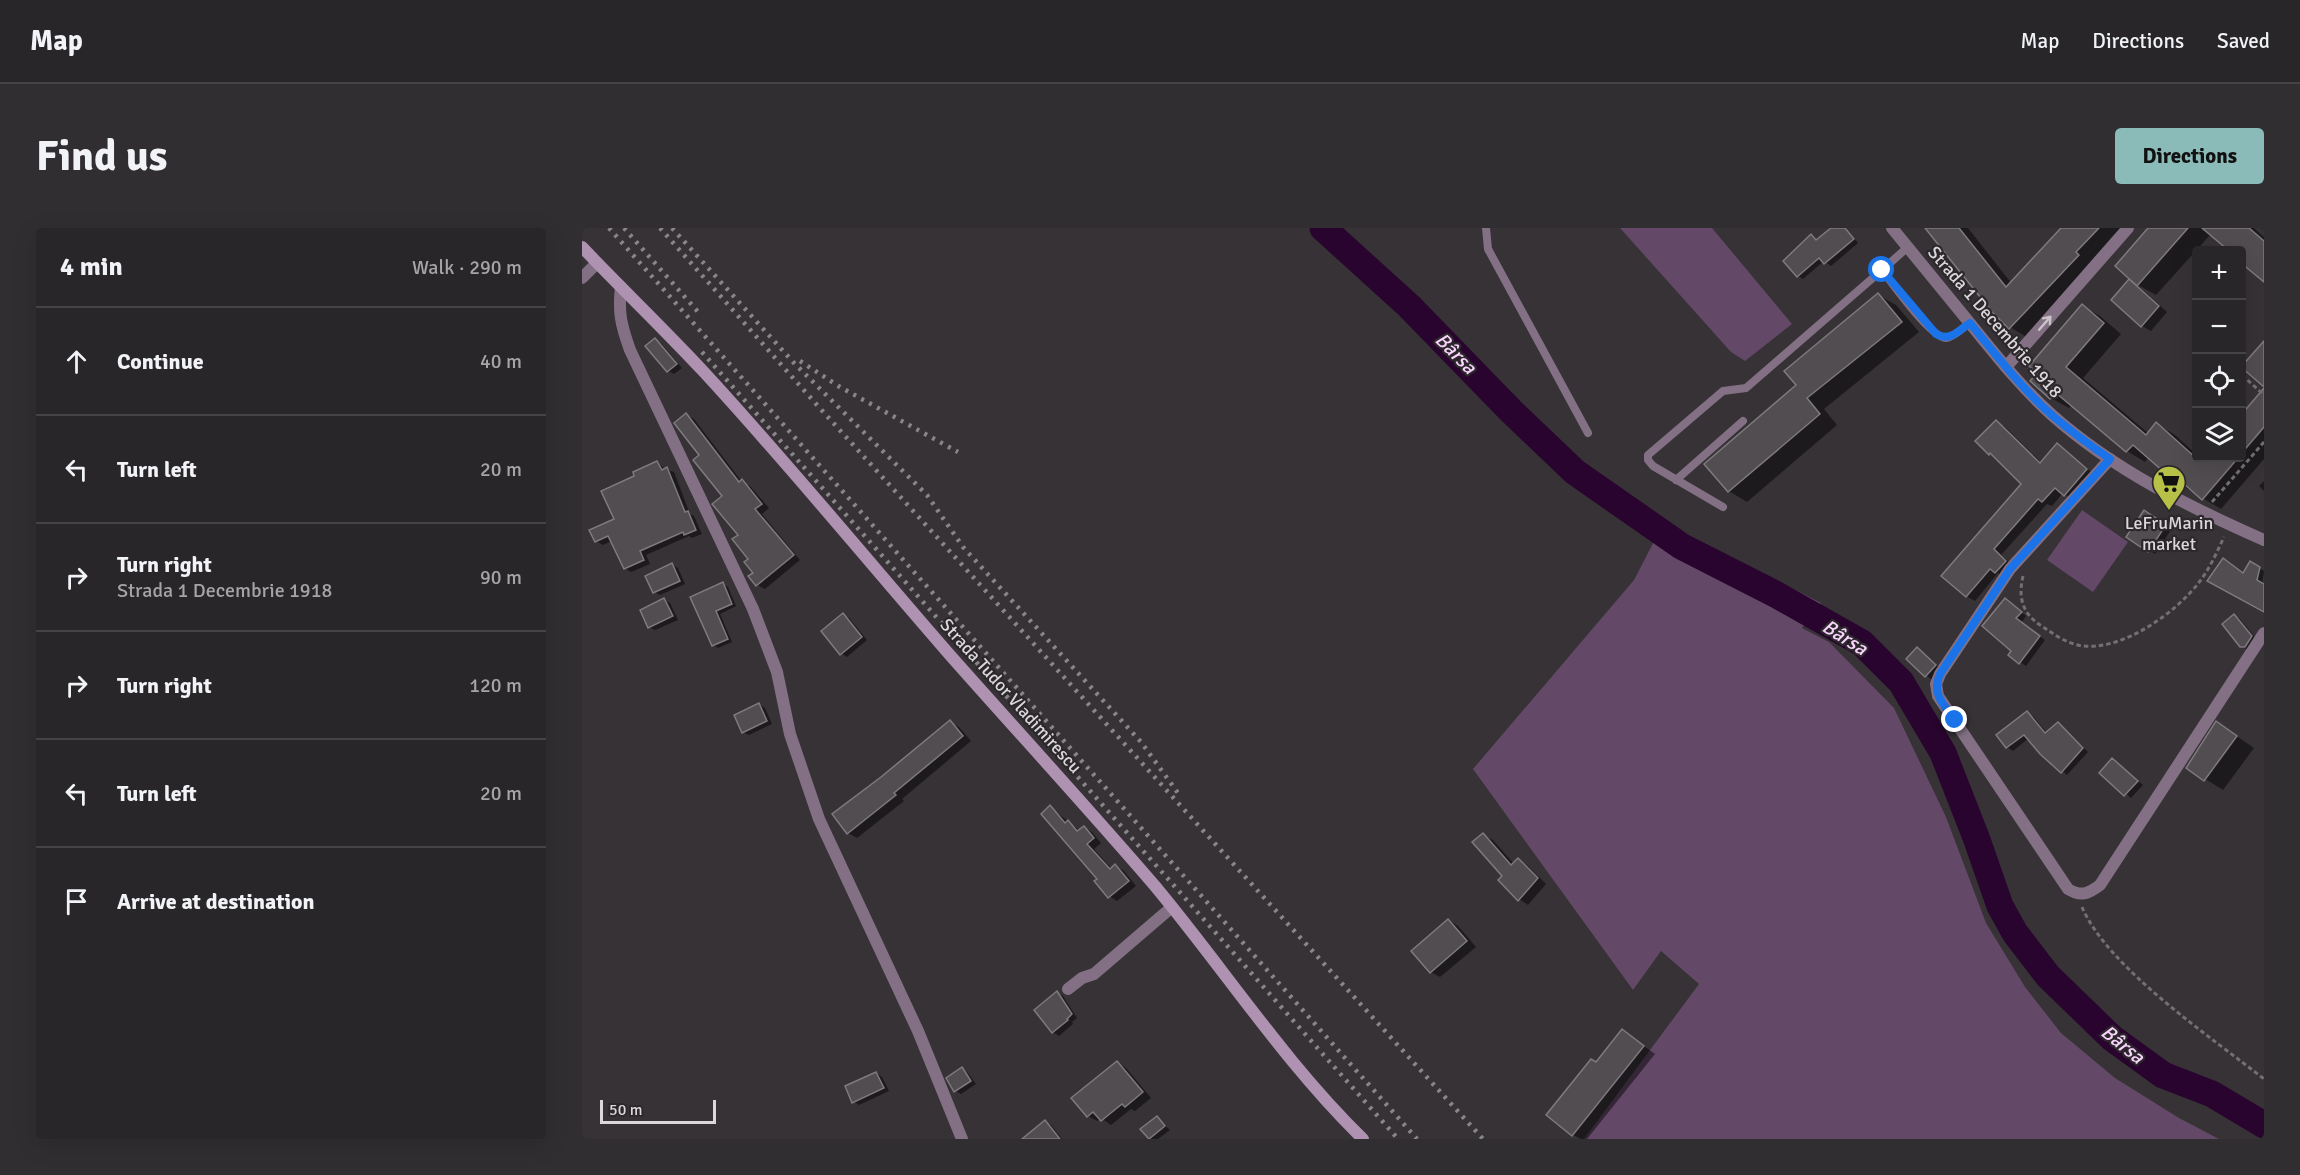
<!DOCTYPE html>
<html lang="en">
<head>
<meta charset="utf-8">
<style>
	:root { --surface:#282628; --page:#302e30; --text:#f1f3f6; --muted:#a5a5a8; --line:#444345; --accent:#8bbbb9 }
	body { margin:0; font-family:Signika,sans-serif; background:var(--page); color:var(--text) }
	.controls { position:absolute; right:18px; top:18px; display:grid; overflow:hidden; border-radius:6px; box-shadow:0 6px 24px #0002 }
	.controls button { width:54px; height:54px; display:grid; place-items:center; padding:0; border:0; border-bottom:2px solid var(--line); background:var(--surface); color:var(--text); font:30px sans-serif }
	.scale { position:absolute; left:18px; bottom:15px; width:116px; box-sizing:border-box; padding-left:6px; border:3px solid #dad8da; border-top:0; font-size:16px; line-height:21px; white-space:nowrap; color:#dad8da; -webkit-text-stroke:4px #2c282c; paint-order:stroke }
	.stop { position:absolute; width:18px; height:18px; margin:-14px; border:4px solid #1a73e8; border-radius:50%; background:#fff }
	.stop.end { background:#1a73e8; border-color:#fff; box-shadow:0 2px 6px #0008 }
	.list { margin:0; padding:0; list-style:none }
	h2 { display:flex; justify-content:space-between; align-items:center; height:78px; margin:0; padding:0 24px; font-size:26px }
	h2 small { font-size:20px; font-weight:400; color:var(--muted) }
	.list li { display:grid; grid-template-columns:39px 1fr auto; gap:18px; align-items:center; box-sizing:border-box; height:108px; padding:0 24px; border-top:2px solid var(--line) }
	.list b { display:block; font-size:22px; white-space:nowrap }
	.list p { margin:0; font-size:20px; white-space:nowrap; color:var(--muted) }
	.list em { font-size:20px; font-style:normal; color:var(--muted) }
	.icon { flex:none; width:33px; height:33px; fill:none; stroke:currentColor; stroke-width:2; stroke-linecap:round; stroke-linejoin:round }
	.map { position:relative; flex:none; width:1682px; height:911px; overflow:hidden; border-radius:6px }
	header { display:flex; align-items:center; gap:36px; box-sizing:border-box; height:84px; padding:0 30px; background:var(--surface); border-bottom:2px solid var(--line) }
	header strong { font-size:28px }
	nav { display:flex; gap:33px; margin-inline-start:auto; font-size:21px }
	.intro { display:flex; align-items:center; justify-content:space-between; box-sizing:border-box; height:144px; padding:0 36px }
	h1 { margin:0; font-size:42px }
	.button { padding:15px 27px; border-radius:6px; background:var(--accent); color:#111; font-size:21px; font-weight:700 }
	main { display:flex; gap:36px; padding:0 36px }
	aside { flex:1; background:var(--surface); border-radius:6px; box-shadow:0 6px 24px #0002 }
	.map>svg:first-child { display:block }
</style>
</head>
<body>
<header>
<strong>Map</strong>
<nav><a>Map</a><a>Directions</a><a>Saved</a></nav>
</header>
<div class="intro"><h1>Find us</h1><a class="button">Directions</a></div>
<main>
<aside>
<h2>4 min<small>Walk · 290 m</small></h2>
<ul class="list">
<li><svg class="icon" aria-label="ahead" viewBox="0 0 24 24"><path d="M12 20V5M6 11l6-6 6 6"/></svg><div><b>Continue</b></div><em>40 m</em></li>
<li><svg class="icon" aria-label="left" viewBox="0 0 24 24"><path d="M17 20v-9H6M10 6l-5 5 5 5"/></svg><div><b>Turn left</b></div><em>20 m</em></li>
<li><svg class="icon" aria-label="right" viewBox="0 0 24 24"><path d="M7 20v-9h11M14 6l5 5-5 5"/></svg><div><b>Turn right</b><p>Strada 1 Decembrie 1918</p></div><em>90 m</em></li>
<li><svg class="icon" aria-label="right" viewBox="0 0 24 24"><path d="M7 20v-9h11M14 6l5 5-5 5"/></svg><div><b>Turn right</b></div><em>120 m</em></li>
<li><svg class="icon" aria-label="left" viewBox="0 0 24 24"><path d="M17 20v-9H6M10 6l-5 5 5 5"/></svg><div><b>Turn left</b></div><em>20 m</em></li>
<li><svg class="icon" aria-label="arrive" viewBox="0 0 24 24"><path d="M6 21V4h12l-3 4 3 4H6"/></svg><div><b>Arrive at destination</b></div></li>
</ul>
</aside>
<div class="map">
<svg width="1682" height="911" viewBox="0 0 1682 911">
	<rect width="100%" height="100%" fill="#363236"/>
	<g fill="#644867">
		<path d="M1038,0H1130L1210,96L1163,133L1149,124Z"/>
		<path d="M1500,282L1546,314L1511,364L1465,332Z"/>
		<path d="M1082,294L1239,375L1220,400L1247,414L1312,480L1364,589L1404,695L1443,759L1479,805L1533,850L1597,890L1637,911H1002L1117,756L1079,723L1051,762L891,541L1052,352Z"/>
	</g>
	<g fill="#0007">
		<path d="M1252,0H1264L1276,15L1249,38L1242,33L1221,51L1216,48L1229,8L1236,13Z"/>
		<path d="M1346,0H1386L1430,56L1481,0H1544L1446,110L1428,99Z"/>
		<path d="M1569,0H1672L1682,9V52L1660,22H1648L1629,6L1574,67L1556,57Z"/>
		<path d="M1547,53L1556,58L1585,84L1569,103L1560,98L1531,72Z"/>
		<path d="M1296,67L1314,77L1337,104L1242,181L1255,197L1165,274L1147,263L1216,158Z"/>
		<path d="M1500,78L1518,88L1539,106L1501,150L1566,205L1575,196L1593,207L1614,226V230L1622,233L1625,230H1660V189L1682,163V231L1639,281L1599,257L1567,229L1563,234L1545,223L1490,177L1487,180L1469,170L1450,153Z"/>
		<path d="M73,112L79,115L100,140L92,146L86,143Z"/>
		<path d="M104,187L112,191L160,254L168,258L187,280L180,286L218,332L183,361L175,357L168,331L142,269L119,227Z"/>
		<path d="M1414,194L1423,199L1460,235L1476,217L1513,247L1491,272L1481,265L1470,278L1465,276L1419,327L1432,338L1423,349L1416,345L1393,373L1384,368L1441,256L1416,230L1408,226Z"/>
		<path d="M75,234L83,241L92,244L108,286L112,288L120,306L110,310L107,308L64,327L68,336L49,344L43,340L30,313L21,317L14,313L34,292L54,248Z"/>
		<path d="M1682,253V263L1677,258Z"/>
		<path d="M1568,288L1589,302L1573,326L1567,322Z"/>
		<path d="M1668,335L1682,343L1680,357L1682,358V382L1662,346Z"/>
		<path d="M90,337L96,340L103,356L78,367L72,364Z"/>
		<path d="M141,356L146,359L154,378L138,386L150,414L136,420L131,417L110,370Z"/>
		<path d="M82,372L88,375L96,392L73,402L67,399Z"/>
		<path d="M1429,375L1444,388L1439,395L1463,412L1444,438L1438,434L1432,422Z"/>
		<path d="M261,387L267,390L285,412L265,429L259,425Z"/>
		<path d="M1652,387L1658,391L1675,412L1666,422L1659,418Z"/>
		<path d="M1336,421L1359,441L1350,452L1326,431Z"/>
		<path d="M177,476L183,480L190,496L167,507L161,504Z"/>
		<path d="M1445,485L1451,488L1465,505L1476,496L1481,499L1506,524L1485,547L1447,510L1431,523L1425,519L1416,508Z"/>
		<path d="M368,494L377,499L389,513L320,571L322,573L275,610L266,605L300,550Z"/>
		<path d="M1635,495L1672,520L1641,562L1606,540Z"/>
		<path d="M1531,532L1561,557L1549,570L1519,544Z"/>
		<path d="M468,579L498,603L502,599L510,604L519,615L512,621L530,641L534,638L542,643L554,658L535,673L527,668Z"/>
		<path d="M901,607L911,612L932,636L936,632L945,637L964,656L946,677L937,671L922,648Z"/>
		<path d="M867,692L876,698L894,719L858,749L849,744Z"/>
		<path d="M476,765L481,768L495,790L490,794L491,796L477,808L471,804L454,782Z"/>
		<path d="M1041,803L1073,826L1005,911H999L991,907L1015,836Z"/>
		<path d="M535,834L544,840L569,870L553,883L549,881L529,897L519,890L515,893L506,888Z"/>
		<path d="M380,840L385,844L394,856L379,866L373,863Z"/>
		<path d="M294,845L300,849L307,863L277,877L271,873Z"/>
		<path d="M575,890L588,902L576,911H569L568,910Z"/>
		<path d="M463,894L469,897L480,911H442Z"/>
	</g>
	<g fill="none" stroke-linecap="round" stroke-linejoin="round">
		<path stroke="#29042e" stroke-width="27" d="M741,0L827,78L929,183L993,244L1099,318L1195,367L1280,415L1319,454L1361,525L1395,612L1418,678L1433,705L1466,748L1530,810L1581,847L1630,866L1682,897"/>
	</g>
	<g fill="#514d51" stroke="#7e7a7e" stroke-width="1.5">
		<path d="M1249,0H1263L1272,11L1242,36L1237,30L1215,49L1201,33L1229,6L1234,12Z"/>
		<path d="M1343,0H1377L1424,59L1479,0H1517L1494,24L1497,27L1427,101L1410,84Z"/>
		<path d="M1566,0H1606L1555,58L1533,38Z"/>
		<path d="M1620,0H1667L1682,13V54L1659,35V22H1646Z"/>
		<path d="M1547,51L1577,78L1559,99L1529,72Z"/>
		<path d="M1296,65L1320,94L1225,170L1238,186L1146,264L1122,236L1214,157L1202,143Z"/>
		<path d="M1500,76L1522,95L1484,139L1564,207L1574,194L1614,230H1656L1620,272L1601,255L1598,258L1551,217L1544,224L1474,165L1468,171L1448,153L1455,145L1447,138Z"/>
		<path d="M73,110L95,136L85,144L63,118Z"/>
		<path d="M1682,113V159L1659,139Z"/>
		<path d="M1682,160V199L1659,226V187Z"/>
		<path d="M104,185L157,254L160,251L180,276L173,281L212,327L174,358L166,348L171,345L162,334L166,331L150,311L156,307L130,276L140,268L111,232L117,227L92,195Z"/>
		<path d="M1414,192L1458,235L1475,215L1505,241L1482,268L1473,260L1460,274L1456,271L1412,321L1424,333L1413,345L1408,341L1384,369L1359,348L1439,256L1408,225L1407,227L1393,213Z"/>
		<path d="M75,233L80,242L85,239L103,284L106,283L114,302L102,307L101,304L58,323L62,332L42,341L26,308L13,314L7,302L32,291L19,263L52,248L51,244Z"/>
		<path d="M1562,282L1584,297L1566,324L1544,309Z"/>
		<path d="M1641,330L1661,345L1668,333L1678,339L1675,352L1682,356V384L1625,353Z"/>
		<path d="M90,335L98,353L71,365L63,348Z"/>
		<path d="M141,354L150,376L134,383L146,411L130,418L108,369Z"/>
		<path d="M82,370L91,388L66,400L58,382Z"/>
		<path d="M1423,370L1440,384L1434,390L1458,408L1437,436L1426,427L1429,423L1400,398Z"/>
		<path d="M261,385L280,409L258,427L239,403Z"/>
		<path d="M1652,386L1670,408L1663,419H1658L1640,396Z"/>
		<path d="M1335,419L1354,437L1343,449L1324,431Z"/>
		<path d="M177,475L185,493L160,505L152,487Z"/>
		<path d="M1445,483L1463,505L1476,494L1501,520L1479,545L1458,526L1442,507L1424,520L1414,507Z"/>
		<path d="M368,492L381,508L312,565L314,567L265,606L250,586L299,549Z"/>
		<path d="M1634,493L1655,508L1622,553L1604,540Z"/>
		<path d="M1530,530L1556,553L1542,568L1517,545Z"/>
		<path d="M468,577L483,595L486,592L495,603L502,598L512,610L505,616L528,641L533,636L547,653L526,670L512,653L515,651L459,586Z"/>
		<path d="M901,605L929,637L936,630L956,650L936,673L916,652L920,648L890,614Z"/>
		<path d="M866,691L885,713L848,745L829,723Z"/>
		<path d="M475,763L490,786L485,791L486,792L470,805L452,782Z"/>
		<path d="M1040,801L1062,818L990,908L964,887L1009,831L1014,834Z"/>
		<path d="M535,833L561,864L543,879L540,876L519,893L511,884L505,889L489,870Z"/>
		<path d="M380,839L389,853L372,864L364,850Z"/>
		<path d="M294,844L302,860L270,875L263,858Z"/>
		<path d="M575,888L583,898L567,911L558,901Z"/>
		<path d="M463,892L478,911H440Z"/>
	</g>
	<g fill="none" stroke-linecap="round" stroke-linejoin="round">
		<g stroke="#736f73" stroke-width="3" stroke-dasharray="4.5 3" stroke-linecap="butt">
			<path d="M1660,147L1682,167"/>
			<path d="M1630,274L1682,214"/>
			<path d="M1441,348C1436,370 1440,386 1461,399C1473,407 1487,417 1502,418C1542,422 1595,384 1618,353C1628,340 1635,324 1642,309"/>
			<path d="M1500,679C1526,740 1629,809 1682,851"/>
		</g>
		<g stroke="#837084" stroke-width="8">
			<path d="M904,0L906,21L1006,205"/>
			<path d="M1326,19L1300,42C1310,55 1349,110 1364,110C1372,109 1381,100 1387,95"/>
			<path d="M1094,252L1161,193"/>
			<path d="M1141,279L1071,238L1066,232V227L1141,163L1164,160L1300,42"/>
		</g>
		<g stroke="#837084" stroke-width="12">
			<path d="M0,50L15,35"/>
			<path d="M39,59C36,84 39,97 48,122L171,381L195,444L208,506L237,591L336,803L380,911"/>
			<path d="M1424,139L1546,0"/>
			<path d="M1528,231L1428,341L1358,446L1354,456L1356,468L1486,661C1499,669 1506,666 1518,657L1682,405"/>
			<path d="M486,761L500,750L512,746L590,679"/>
		</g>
		<path stroke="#837084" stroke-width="12" d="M1310,0C1337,33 1364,66 1391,99C1416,130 1441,161 1470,187C1532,242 1607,279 1682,312"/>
		<path stroke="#af91b2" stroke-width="12" d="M0,19C40,61 82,101 121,143C206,235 285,332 367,426C436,504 506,580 573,658C643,742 703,835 781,911"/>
		<g stroke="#898689" stroke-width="4.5" stroke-dasharray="3 6" stroke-linecap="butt">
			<path d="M27,0L835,911"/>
			<path d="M42,0L117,85"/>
			<path d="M78,0L235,177L901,911"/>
			<path d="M90,0L212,135L345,267L381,319L559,514L596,565"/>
			<path d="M120,124L816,911"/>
			<path d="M218,133L258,159L376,224"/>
		</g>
	</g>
	<defs><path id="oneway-shaft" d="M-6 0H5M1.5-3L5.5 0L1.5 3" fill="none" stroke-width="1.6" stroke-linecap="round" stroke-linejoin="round" transform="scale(1.5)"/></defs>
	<use stroke="#c9c3c9" href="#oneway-shaft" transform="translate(1463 95) rotate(-49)"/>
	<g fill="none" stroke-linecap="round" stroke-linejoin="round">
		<path stroke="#1a73e8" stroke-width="8" d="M1300,42L1354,106C1368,114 1376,103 1388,95C1414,127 1440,161 1472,189C1490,204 1509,218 1528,231L1428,341L1358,446C1349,466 1362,477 1373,492"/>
	</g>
	<defs>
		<symbol id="supermarket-pin" viewBox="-11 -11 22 30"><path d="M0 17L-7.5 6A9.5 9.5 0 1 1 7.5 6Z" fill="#b8c147" stroke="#2c282c"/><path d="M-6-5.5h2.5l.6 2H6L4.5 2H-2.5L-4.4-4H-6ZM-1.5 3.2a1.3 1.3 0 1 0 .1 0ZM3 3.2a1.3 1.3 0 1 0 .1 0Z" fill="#111"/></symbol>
	</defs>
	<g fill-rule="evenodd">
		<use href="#supermarket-pin" x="1568" y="235" width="38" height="52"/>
	</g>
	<g text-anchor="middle" stroke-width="4.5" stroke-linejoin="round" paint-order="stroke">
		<g font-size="18" fill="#dad8da" stroke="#2c282c">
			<text transform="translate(1413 94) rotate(49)" y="6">Strada 1 Decembrie 1918</text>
			<text transform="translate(429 468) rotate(48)" y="6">Strada Tudor Vladimirescu</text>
		</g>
		<g font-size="18" fill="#dad8da" stroke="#2c282c">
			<text x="1587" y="301">LeFruMarin<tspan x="1587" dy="21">market</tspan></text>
		</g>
		<g font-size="20" font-style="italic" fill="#fad4fe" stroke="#2c282c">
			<text transform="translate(874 125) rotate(45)" y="7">Bârsa</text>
			<text transform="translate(1263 409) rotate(32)" y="7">Bârsa</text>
			<text transform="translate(1541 816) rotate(39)" y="7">Bârsa</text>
		</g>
	</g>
</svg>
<div class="controls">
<button>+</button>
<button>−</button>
<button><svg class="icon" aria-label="locate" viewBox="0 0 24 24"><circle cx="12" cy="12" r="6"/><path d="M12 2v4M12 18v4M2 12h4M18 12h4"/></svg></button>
<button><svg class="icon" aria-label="layers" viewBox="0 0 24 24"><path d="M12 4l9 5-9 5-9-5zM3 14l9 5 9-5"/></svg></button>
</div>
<div class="scale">50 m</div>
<div class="stop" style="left:1300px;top:42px"></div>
<div class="stop end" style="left:1373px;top:492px"></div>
</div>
</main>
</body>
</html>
